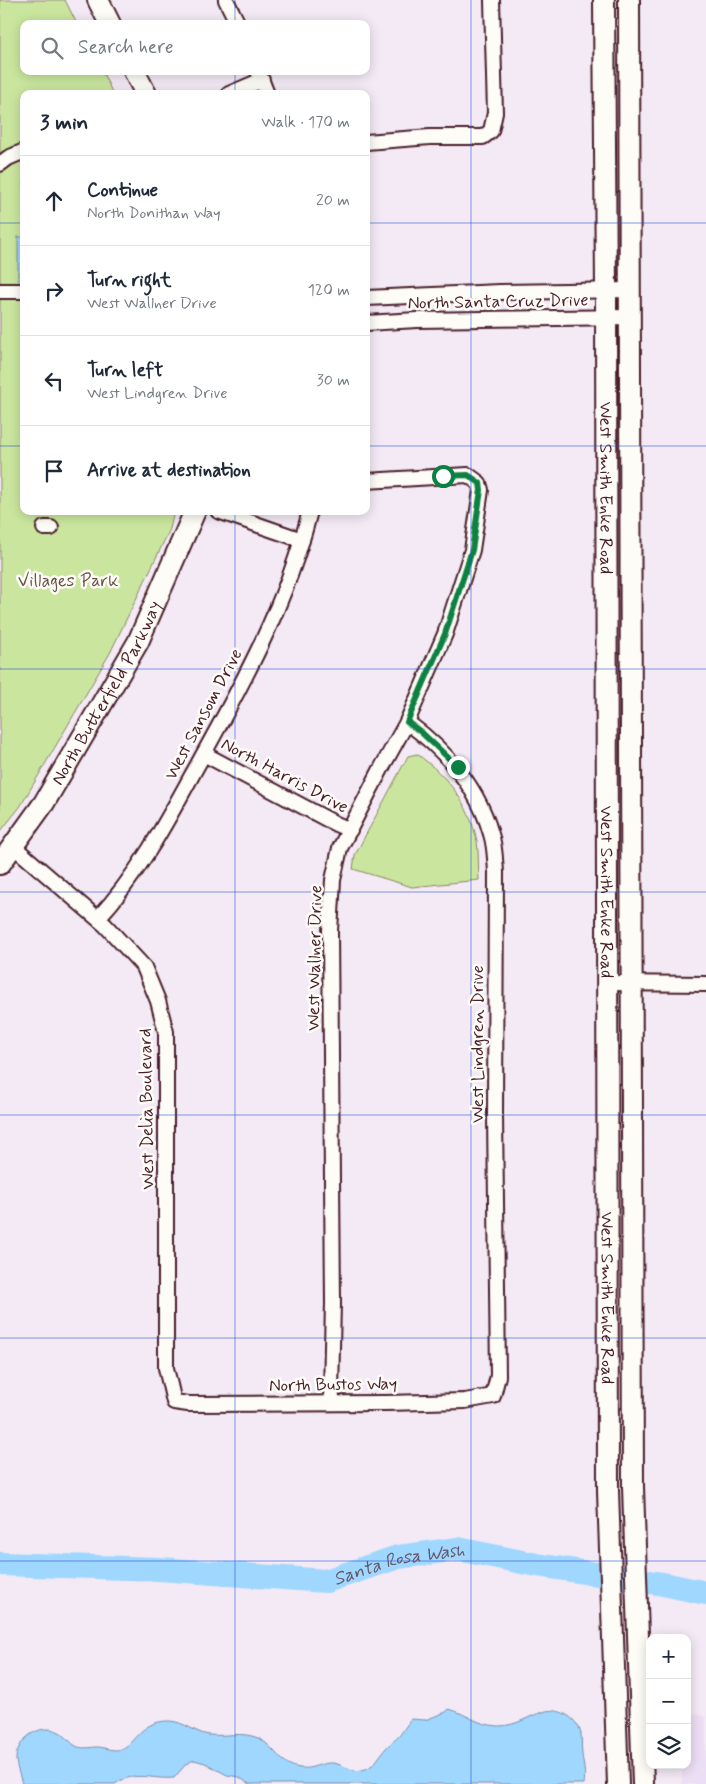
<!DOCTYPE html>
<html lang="en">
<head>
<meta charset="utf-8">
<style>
	:root { --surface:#fff; --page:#f6f6f7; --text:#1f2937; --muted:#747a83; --line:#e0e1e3 }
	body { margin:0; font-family:Mynerve,sans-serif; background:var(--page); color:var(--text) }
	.controls { position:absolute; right:15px; bottom:15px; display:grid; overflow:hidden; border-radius:10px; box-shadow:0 2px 12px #0003 }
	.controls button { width:45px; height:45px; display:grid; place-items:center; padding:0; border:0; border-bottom:1px solid var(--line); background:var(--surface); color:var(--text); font:25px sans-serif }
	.stop { position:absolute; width:15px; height:15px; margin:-11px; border:4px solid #0b8043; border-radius:50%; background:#fff }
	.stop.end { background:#0b8043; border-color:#fff; box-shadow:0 1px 5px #0008 }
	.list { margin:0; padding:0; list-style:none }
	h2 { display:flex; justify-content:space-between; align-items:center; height:65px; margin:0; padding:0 20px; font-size:21px }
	h2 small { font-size:16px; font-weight:400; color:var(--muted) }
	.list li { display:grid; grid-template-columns:32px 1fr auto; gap:15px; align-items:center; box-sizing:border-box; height:90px; padding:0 20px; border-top:1px solid var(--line) }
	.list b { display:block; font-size:19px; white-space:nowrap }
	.list p { margin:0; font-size:16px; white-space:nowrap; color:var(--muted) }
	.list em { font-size:16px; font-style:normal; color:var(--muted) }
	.icon { flex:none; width:28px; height:28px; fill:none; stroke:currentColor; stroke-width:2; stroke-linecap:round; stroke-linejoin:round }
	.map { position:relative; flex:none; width:706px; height:1784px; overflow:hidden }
	.search { position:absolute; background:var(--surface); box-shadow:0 2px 12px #0003; left:20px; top:20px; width:350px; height:55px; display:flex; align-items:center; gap:12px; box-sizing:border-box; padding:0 18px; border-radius:10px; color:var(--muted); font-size:19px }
	.panel { position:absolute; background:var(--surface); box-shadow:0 2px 12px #0003; left:20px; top:90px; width:350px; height:425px; border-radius:10px }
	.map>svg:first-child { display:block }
</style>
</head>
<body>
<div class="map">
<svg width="706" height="1784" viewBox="0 0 706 1784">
	<rect width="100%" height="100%" fill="#f3eaf5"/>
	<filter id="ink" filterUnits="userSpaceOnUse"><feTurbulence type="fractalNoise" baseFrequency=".02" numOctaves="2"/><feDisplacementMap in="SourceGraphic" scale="10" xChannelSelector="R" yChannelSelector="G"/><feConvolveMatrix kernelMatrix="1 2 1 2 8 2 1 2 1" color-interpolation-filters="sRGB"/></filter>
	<g filter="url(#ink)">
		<path fill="#ecdef4" d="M687,1711L706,1717V1784H682V1765H687Z"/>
		<g fill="#cae69e" stroke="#8a8264">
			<path d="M0,0H65L77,24H24V71H102L113,94H24V511H174L170,529L110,653L20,807L0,832Z"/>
			<path d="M417,754C448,777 469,803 477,841C479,854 478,868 479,880L412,887L353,869L355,855L408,756Z"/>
		</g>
		<g fill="#9fd7fe" stroke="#7d8daa">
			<rect x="18" y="237" width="6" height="43"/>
			<path d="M449,1709C468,1714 476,1725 499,1726C517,1726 530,1715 546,1711C561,1708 578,1719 581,1734C582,1741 581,1747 582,1754C583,1764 586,1773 584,1784H249L239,1777L227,1775L205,1763L194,1760L186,1764L174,1778C151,1780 136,1770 115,1784H22C20,1775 16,1767 16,1758C17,1740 39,1723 57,1731C66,1734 70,1744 78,1747C84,1749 91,1747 97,1747C103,1747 109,1750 116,1750C134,1750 137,1720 170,1721C185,1722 195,1733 209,1735C226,1737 241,1731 258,1738C274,1745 280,1766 300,1768C312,1770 321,1762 333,1763C343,1764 351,1773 362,1770C374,1768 379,1756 386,1748C390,1743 396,1740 400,1735C404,1730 407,1724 411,1719L425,1720L446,1712Z"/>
		</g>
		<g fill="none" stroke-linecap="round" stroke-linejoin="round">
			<path stroke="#9fd7fe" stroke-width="24" id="s1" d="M0,1564L159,1569L326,1581L398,1557L458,1549L537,1565L663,1584L706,1593"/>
			<defs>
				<g id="street">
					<path d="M226,0L238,24"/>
					<path d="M258,71L267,94"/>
					<path d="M229,94L262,80"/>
					<path d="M366,142L430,137H483L491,131L495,113L492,0"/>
					<path d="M0,164L8,158L22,152"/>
					<path d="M0,291H24"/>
					<path d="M366,298L500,292L630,290"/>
					<path d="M366,323L417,320L630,317"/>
					<path d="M218,511L302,540"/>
					<path d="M44,528H51"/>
					<path d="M204,754L336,824L350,830"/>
					<path d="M13,846L105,925L144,967L158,1001L166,1032V1368L174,1402L188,1404L386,1403L465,1401L493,1396L498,1376L495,1115L496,872C495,860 495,846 491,834C478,787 445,750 407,722"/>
					<path d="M98,918C139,874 168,819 197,766C242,685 287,603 310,511"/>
					<path d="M606,983L706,984"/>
					<path d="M333,1403L331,1391L333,1303L330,931L333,880L340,848L381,769L407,722L445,634L472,550L481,490L479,483L468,475L366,481"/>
				</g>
				<g id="secondary">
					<path d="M98,0L110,24"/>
					<path id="s2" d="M604,0L606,290L608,1491L618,1784"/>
					<path d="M629,0L633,1487L643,1784"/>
					<path d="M134,71L146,94"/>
					<path id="s3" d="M0,864L44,803L138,642L195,511"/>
				</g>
			</defs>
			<use href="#street" stroke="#4a1f2b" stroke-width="18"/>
			<use href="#secondary" stroke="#4a1f2b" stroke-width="24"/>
			<use href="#street" stroke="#fdfcf7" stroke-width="14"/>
			<use href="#secondary" stroke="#fdfcf7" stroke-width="20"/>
		</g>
	</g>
	<g fill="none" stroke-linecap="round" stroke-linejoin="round" filter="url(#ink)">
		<path stroke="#0b8043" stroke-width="6" d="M443,476L468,475L480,483L481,490L472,550L445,634L407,722L421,732L458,767"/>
	</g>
	<path fill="none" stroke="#1d4ed8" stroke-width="1" stroke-opacity="0.55" d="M235,0V24M471,0V1784M235,71V94M0,223H24M366,223H706M0,446H24M366,446H706M235,511V1784M0,669H706M0,892H706M0,1115H706M0,1338H706M0,1561H706"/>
	<g text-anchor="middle" stroke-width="5" stroke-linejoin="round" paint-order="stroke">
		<g font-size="18" fill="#4a1f2b" stroke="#fdfcf7">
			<text transform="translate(498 301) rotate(-1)" y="6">North Santa Cruz Drive</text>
			<text dy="6" stroke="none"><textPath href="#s2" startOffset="488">West Smith Enke Road</textPath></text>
			<text dy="6" stroke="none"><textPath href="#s3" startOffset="202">North Butterfield Parkway</textPath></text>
			<text transform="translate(203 714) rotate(-62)" y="6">West Sansom Drive</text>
			<text transform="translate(285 775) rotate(28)" y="6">North Harris Drive</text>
			<text dy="6" stroke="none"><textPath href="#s2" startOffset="892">West Smith Enke Road</textPath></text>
			<text transform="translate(314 958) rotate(-89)" y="6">West Wallner Drive</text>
			<text transform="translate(477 1044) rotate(-90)" y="6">West Lindgren Drive</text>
			<text transform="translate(146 1109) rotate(-91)" y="6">West Delia Boulevard</text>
			<text dy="6" stroke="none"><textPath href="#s2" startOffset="1298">West Smith Enke Road</textPath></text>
			<text transform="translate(333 1384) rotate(-1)" y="6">North Bustos Way</text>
		</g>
		<g font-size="18" fill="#6a5148" stroke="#fdfcf7">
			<text x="68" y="586">Villages Park</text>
		</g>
		<g font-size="19" font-style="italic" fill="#64566a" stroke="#fdfcf7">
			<text dy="7" stroke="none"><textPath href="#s1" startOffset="402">Santa Rosa Wash</textPath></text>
		</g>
	</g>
</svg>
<div class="controls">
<button>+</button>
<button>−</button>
<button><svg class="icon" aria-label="layers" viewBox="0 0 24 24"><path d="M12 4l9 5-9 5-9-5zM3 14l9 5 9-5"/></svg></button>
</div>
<div class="stop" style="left:443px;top:476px"></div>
<div class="stop end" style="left:458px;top:767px"></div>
<div class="search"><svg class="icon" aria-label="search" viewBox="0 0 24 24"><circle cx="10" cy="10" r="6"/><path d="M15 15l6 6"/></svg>Search here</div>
<section class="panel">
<h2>3 min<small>Walk · 170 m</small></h2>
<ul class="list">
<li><svg class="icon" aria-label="ahead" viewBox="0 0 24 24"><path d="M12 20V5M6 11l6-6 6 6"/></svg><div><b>Continue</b><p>North Donithan Way</p></div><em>20 m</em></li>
<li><svg class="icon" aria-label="right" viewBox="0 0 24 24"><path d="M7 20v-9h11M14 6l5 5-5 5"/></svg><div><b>Turn right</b><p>West Wallner Drive</p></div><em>120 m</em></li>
<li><svg class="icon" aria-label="left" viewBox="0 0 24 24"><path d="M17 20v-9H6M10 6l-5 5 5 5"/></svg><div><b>Turn left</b><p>West Lindgren Drive</p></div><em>30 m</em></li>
<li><svg class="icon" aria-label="arrive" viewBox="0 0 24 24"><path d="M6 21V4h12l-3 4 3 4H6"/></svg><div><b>Arrive at destination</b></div></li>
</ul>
</section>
</div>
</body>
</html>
